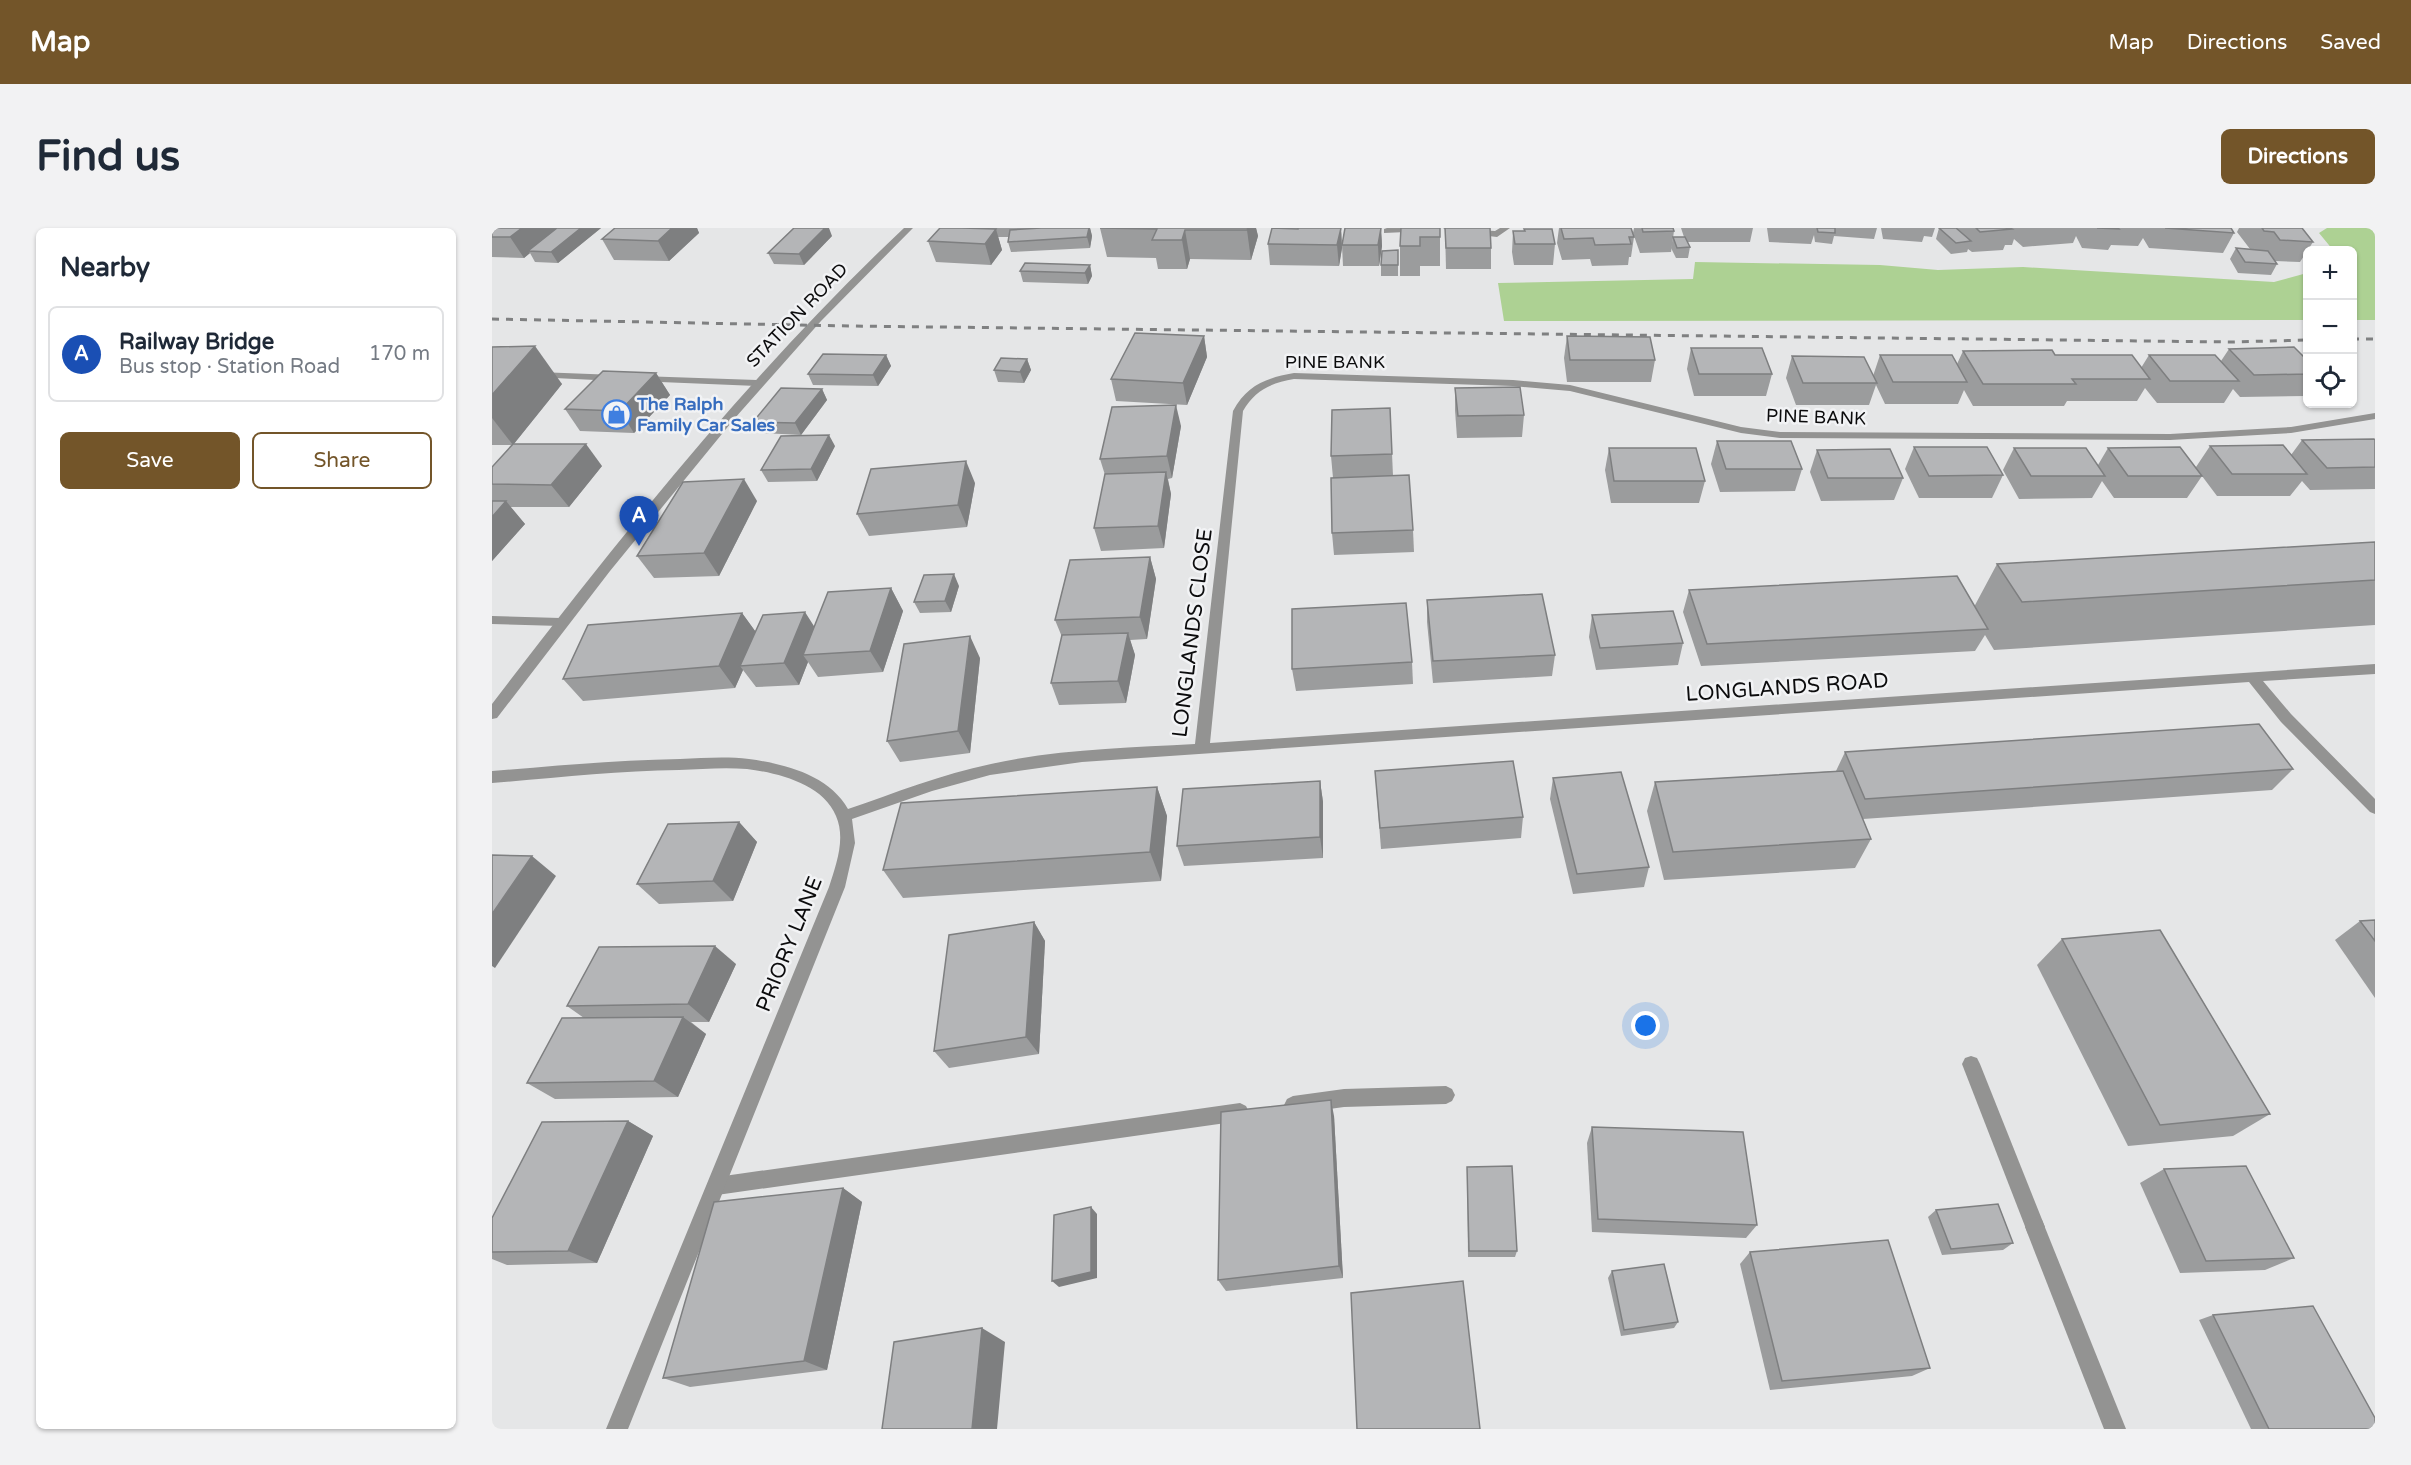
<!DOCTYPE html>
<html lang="en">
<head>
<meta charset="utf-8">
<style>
	:root { --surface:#fff; --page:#f2f2f3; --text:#1f2937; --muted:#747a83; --line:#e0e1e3; --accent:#735529 }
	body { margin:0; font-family:"Varela Round",sans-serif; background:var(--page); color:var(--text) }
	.controls { position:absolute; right:18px; top:18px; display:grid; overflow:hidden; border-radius:9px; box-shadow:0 2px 4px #0004 }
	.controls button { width:54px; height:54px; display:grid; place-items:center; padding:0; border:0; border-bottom:2px solid var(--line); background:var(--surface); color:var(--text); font:30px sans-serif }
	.you { position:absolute; left:1154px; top:798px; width:21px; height:21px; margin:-15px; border:4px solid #fff; border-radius:50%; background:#1a73e8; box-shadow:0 0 0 9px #1a73e833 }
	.badge { display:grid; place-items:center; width:39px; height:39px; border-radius:50%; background:var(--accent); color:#fff; font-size:20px; font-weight:700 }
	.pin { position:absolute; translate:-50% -50px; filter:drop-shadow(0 2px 3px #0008) }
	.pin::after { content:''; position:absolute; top:32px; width:21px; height:18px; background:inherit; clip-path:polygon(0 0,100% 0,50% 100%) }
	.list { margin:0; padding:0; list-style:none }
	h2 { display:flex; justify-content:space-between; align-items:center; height:78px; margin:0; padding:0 24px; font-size:26px }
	h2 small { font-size:20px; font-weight:400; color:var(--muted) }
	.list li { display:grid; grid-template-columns:39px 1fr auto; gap:18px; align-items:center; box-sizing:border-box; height:96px; margin:0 12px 12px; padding:0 12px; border:2px solid var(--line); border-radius:9px }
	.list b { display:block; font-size:22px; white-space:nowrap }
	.list p { margin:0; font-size:20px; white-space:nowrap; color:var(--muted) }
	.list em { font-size:20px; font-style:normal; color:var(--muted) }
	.actions { display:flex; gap:12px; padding:18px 24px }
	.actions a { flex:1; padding:14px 0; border:2px solid var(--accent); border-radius:9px; text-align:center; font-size:21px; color:var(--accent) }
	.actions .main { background:var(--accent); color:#fff }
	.icon { flex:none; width:33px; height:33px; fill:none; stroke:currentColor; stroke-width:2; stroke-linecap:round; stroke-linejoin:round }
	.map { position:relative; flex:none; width:1883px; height:1201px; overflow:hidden; border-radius:9px }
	header { display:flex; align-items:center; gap:36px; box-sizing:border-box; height:84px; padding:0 30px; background:var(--accent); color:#fff }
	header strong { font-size:28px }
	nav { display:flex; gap:33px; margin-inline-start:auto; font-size:21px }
	.intro { display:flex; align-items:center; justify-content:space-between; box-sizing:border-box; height:144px; padding:0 36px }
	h1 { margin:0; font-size:42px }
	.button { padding:15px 27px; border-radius:9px; background:var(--accent); color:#fff; font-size:21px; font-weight:700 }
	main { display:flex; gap:36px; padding:0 36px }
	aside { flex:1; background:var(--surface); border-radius:9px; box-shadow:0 2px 4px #0004 }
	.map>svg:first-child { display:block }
</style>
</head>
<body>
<header>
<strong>Map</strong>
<nav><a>Map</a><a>Directions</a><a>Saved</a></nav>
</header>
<div class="intro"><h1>Find us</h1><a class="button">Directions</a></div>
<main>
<aside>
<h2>Nearby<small></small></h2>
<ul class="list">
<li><span class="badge" style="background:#1a4fb4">A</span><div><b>Railway Bridge</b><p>Bus stop · Station Road</p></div><em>170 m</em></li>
</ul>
<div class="actions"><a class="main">Save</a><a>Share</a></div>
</aside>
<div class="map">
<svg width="1883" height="1201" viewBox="0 0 1883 1201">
	<rect width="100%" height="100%" fill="#e5e6e7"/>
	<g fill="#add193">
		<path d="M1835,0H1883V92H1861L1860,22H1841L1827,5Z"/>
		<path d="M1203,34L1388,37L1446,42L1531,39L1782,54L1815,45V92L1012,93L1006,55L1201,51Z"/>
	</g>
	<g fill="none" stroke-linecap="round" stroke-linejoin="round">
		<g fill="#939392" fill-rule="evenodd">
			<path d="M1479,828L1485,830L1488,836L1553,999L1550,1006L1543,1009L1536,1006L1470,836L1473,830Z"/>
			<path d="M954,858L960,861L963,867L960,873L954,876L852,879L801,886L795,883L792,877L795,871L801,868L852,861Z"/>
			<path d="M748,875L754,878L757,884L754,890L748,893L225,967L218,965L216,958L218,951L225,949Z"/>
		</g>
		<g fill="#939392" fill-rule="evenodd">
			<path d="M895,0H940L936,3L892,5V1Z"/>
			<path d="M951,0L1003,3L1008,0H1018L1005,9L955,3Z"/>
			<path d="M46,144L124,147L129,150L124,153L42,149V145Z"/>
			<path d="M802,145L1021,152L1078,157L1249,199L1288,204L1678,206L1799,199L1883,185V191L1799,205L1678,212L1288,210L1249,205L1078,163L1021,158L802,151C779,155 763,162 751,183L718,515L1883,436V446L1771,453L1799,486L1883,571V586L1878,584L1789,494L1757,454L590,534L498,547L440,563L360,591L363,615L353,659L136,1201H114L337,659C344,637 354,611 344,588C331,556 286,545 255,541C233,539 209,541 187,542C124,543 62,550 0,555V543C63,538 125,532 188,531C211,530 234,528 257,531C293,536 337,547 356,581C403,565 450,546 499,536C566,521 635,520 703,516L741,183C755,157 774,150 802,145Z"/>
			<path d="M148,148L265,152L270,155L265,158L144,153V149Z"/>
			<path d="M0,388L68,390L74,394L68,398L0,396Z"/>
			<path d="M1543,989L1550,992L1634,1201H1612L1533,999L1536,992Z"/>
		</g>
		<path fill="#939392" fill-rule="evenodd" d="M412,0H421L329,93L243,190L118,343L5,490L0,491V476C126,311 261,142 412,0Z"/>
		<g stroke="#7f8081" stroke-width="3" stroke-dasharray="7 7" stroke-linecap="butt">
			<path d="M0,91L358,98L1740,114L1816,112"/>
			<path d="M1860,111H1883"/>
		</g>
	</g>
	<g fill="#9b9c9d">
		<path d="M0,0H109L66,35L43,34L38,25L32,30L0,29Z"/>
		<path d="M123,0H205L207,5L177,33L122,32L110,11Z"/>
		<path d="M448,0L489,1V0H598L600,8L598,20L519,24L516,14L517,9H506L510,22L499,37L444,34L436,13Z"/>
		<path d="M608,0H764L766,8L759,32L698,31L695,41H666L664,30L615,29Z"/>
		<path d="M793,0H849L850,20L847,38L778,37L776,16Z"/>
		<path d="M889,0L890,18L887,38H851L850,17Z"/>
		<path d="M948,0V38H928V48H908V18Z"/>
		<path d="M953,0L999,20V41H954Z"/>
		<path d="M1067,0H1139L1142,9L1139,29H1137L1136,37L1100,38L1098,31L1070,32L1065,15Z"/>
		<path d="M1142,0H1181L1182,3L1179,24L1148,25L1141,5Z"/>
		<path d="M1189,0H1261L1258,14H1195L1198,19L1196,30H1184L1179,20L1181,9H1192Z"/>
		<path d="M1275,0H1385L1382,11L1342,8L1340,16L1323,14L1322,7L1319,16L1277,14Z"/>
		<path d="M1389,0H1443L1440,9L1432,8L1430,14L1391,11Z"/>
		<path d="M1447,0H1739L1742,5L1731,25L1657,20L1651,10L1646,18L1619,17L1616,22L1590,20L1584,8L1581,15L1531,19L1522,11L1520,17H1513L1511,22L1480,24L1476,21L1475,24L1459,26L1444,11Z"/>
		<path d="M1747,0H1810L1821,14L1808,34L1783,33L1785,36L1779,47L1746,45L1738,31L1744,20L1758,21L1745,4Z"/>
		<path d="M1032,1L1063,16L1061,37H1022L1020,24L1021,3H1032Z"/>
		<path d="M340,8L312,37L282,36L276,25Z"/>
		<path d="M906,22V48H889V37Z"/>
		<path d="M598,37L600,48L596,56L531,54L528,43Z"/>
		<path d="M712,108L715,129L695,177L624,173L619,151Z"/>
		<path d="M1075,108L1163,132L1159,154H1075L1072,130Z"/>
		<path d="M0,119L70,156L21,217H0Z"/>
		<path d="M1199,120L1280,146L1274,168H1202L1195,141Z"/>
		<path d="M1737,121L1815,132V166L1814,168L1748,169L1741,161L1732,175H1665L1653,160L1645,173H1575L1572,178H1481L1472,162L1466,176H1393L1384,157L1377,177H1304L1294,150L1300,128L1381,148L1388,127L1465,136L1471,123L1563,127L1649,140L1657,127L1729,133Z"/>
		<path d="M394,127L399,138L386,158L321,157L316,146Z"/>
		<path d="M535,131L539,142L532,155L506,154L502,142Z"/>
		<path d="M164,145L178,167L142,205L88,203L73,181Z"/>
		<path d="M963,160L1032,187L1030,209L965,210L963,182Z"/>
		<path d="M330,161L335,172L309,207L268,205L261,194Z"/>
		<path d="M898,180L901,248L841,250L839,228Z"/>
		<path d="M689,198L680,250L676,251L679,266L672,320L609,323L602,300L613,247L608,231Z"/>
		<path d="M1810,212H1883V261L1818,262L1810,253L1798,268H1725L1710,248L1695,270H1622L1610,253L1600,270L1527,271L1511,242L1522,220L1606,237L1616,220L1704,239L1718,218L1799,227Z"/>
		<path d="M1225,213L1310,241L1303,263L1228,264L1219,236Z"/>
		<path d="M343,218L325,253L276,254L269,242Z"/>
		<path d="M1422,219L1511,247L1500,270H1427L1413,241Z"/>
		<path d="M1117,220L1213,253L1207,275H1119L1113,242Z"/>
		<path d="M1325,222L1411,250L1402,272L1329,273L1318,244Z"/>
		<path d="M110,238L77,279H18L33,296L0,333V239Z"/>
		<path d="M483,255L475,299L377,308L365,286Z"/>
		<path d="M265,273L227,348L162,350L145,328Z"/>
		<path d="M921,302L922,324L842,327L840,305Z"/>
		<path d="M1883,314V397L1502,422L1493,407L1483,423L1209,438L1191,384L1197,362L1482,379L1505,336Z"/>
		<path d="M658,329L664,351L655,411L638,412L643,427L634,475L567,477L559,455L570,409L563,392Z"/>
		<path d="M467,358L459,384L428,385L422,374Z"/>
		<path d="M399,360L411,383L391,444L326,449L316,434L307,457L264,459L251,442L243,460L91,473L71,451L250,385L263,403L322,399Z"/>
		<path d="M935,372L1063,427L1060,448L941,455L935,394Z"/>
		<path d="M1100,387L1191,415L1186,437L1104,442L1097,409Z"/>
		<path d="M488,430L478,525L408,534L395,513Z"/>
		<path d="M920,434L921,456L804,463L800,441Z"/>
		<path d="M1353,524L1801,541L1780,562L1371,591L1379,611L1363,640L1172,652L1155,583L1163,554L1344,543Z"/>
		<path d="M883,543L1031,589L1029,610L889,621Z"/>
		<path d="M1061,550L1157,639L1152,659L1081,666L1058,571Z"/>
		<path d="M828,553L831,574V630L692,638L685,618Z"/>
		<path d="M665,559L675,588L669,653L411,670L391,642Z"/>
		<path d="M247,594L265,614L241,673L167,676L145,656Z"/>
		<path d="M1883,692V770L1843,712L1868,693Z"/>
		<path d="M542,694L553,713L547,826L457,840L442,823Z"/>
		<path d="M1570,711L1778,886L1741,908L1636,918L1545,737Z"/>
		<path d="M244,736L217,794H199L214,806L186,869L63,871L35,855L92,790L75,778Z"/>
		<path d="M842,888L851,1050L734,1063L726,1052Z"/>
		<path d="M136,893L161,908L105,1035L15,1037L0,1031V990Z"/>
		<path d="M1100,899L1265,997L1254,1010L1100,1004L1095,915Z"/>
		<path d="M975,939L1025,1023L1023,1029H976Z"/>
		<path d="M1672,941L1802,1030L1773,1042L1688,1045L1648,955Z"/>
		<path d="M351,960L370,974L335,1142L198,1159L171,1150Z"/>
		<path d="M1444,982L1521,1015L1511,1022L1450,1027L1436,989Z"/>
		<path d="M1258,1024L1438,1140L1420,1148L1278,1162L1248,1036Z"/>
		<path d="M1120,1043L1186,1094L1182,1100L1129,1108L1116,1050Z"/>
		<path d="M1721,1087L1883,1201H1759L1707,1092Z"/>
	</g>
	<g fill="#7e7f80">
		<path d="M30,0H69L36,23L38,25L32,30L18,9Z"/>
		<path d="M89,0H109L66,35L59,24Z"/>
		<path d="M180,0H205L207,5L177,33L166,13Z"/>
		<path d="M333,0H337L340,8L312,37L307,26Z"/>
		<path d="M597,0H598L600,8L598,20L595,9Z"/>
		<path d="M756,0H764L766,8L759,32L755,2Z"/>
		<path d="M849,0L850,20L847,38L845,17Z"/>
		<path d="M889,0L890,18L887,38L886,17Z"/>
		<path d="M504,1L510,22L499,37L493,16Z"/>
		<path d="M693,2L698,31L695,41L690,12Z"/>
		<path d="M598,37L600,48L596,56L593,45Z"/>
		<path d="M712,108L715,129L695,177L691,155Z"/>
		<path d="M43,118L70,156L21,217L0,190V167Z"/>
		<path d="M394,127L399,138L386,158L381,147Z"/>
		<path d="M535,131L539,142L532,155L528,144Z"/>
		<path d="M164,145L178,167L142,205L128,183Z"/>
		<path d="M330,161L335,172L309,207L303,195Z"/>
		<path d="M684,177L689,198L680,250L675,228Z"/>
		<path d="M337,207L343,218L325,253L319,241Z"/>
		<path d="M94,216L110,238L77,279L59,257Z"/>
		<path d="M474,233L483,255L475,299L466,277Z"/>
		<path d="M674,244L679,266L672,320L666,298Z"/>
		<path d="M252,251L265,273L227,348L212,325Z"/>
		<path d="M14,273L33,296L0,333V289Z"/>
		<path d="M658,329L664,351L655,411L648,389Z"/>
		<path d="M462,346L467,358L459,384L453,373Z"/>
		<path d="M399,360L411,383L391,444L378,423Z"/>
		<path d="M313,384L327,406L311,427L316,434L307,457L292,435Z"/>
		<path d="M250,385L266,407L248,438L251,442L243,460L227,438Z"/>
		<path d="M636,405L643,427L634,475L626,453Z"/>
		<path d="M478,408L488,430L478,525L466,503Z"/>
		<path d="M828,553L831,574V630L828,609Z"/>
		<path d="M665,559L675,588L669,653L658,624Z"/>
		<path d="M247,594L265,614L241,673L221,653Z"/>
		<path d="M40,628L64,648L3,740L0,738V686Z"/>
		<path d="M542,694L553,713L547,826L534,809Z"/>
		<path d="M223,718L244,736L217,794L196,776Z"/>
		<path d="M191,789L214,806L186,869L162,853Z"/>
		<path d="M839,872L842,888L851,1050L847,1038Z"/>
		<path d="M136,893L161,908L105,1035L76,1023Z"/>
		<path d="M351,960L370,974L335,1142L312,1133Z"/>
		<path d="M599,979L605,986V1050L567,1059L560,1053Z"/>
		<path d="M490,1100L513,1114L505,1201H480Z"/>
	</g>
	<g fill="#b4b5b7" stroke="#7e7f80" stroke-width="1.5">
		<path d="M0,0H30L18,9H0Z"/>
		<path d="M65,0H89L59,24L36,23Z"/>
		<path d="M123,0H180L166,13L110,11Z"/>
		<path d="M302,0H333L307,26L276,25Z"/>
		<path d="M448,0H470L504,1L493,16L436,13Z"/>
		<path d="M549,0H597L595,9L516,14L518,2Z"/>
		<path d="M608,0H756L755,2H693L690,12H660L665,1Z"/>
		<path d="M780,0L806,1V0H849L845,17L776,16Z"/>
		<path d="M853,0H889L886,17H850Z"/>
		<path d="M909,0H948V9H928V18H908Z"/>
		<path d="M953,0H998L999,20H954Z"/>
		<path d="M1069,0H1139L1142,9H1137L1139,16L1103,17L1101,10L1072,11Z"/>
		<path d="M1150,0H1181L1182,3L1151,4Z"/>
		<path d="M1325,0H1343V5L1326,4Z"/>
		<path d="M1447,0H1464L1479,13L1464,15Z"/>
		<path d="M1484,0H1518L1520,1L1488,4Z"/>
		<path d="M1605,0H1626L1627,1Z"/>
		<path d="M1673,0H1739L1742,5Z"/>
		<path d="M1770,0H1810L1821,14L1788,12L1782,4L1772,3Z"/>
		<path d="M1032,1H1060L1063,16H1023L1021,3H1033Z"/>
		<path d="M1181,9H1193L1198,19L1185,20Z"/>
		<path d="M1744,20L1776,23L1785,36L1753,34Z"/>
		<path d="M906,22V37H889L890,23Z"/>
		<path d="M533,35L598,37L593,45L528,43Z"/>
		<path d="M643,105L712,108L691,155L619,151Z"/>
		<path d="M1075,108L1158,109L1163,132H1078Z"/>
		<path d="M43,118L0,167V119Z"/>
		<path d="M1802,119L1815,132V146L1762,147L1737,121Z"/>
		<path d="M1199,120H1270L1280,146H1207Z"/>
		<path d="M1560,122L1563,127H1640L1658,151H1580L1584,156H1491L1471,123Z"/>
		<path d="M331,126L394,127L381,147L316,146Z"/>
		<path d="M1388,127H1460L1475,154H1401Z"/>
		<path d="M1657,127H1723L1747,153H1678Z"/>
		<path d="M1300,128L1372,129L1385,155H1311Z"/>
		<path d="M509,130L535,131L528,144L502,142Z"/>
		<path d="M111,143L164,145L128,183L73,181Z"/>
		<path d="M1028,159L1032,187L966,188L963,160Z"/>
		<path d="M289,160L330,161L303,195L261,194Z"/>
		<path d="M684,177L675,228L608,231L620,179Z"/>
		<path d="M898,180L900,226L839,228L840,182Z"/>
		<path d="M337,207L319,241L269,242L289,208Z"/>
		<path d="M1882,211L1883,212V239L1835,240L1810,212Z"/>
		<path d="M1225,213H1299L1310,241H1234Z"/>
		<path d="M21,216H94L59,257L0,256V239Z"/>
		<path d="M1791,217L1815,246H1740L1718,218Z"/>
		<path d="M1422,219H1495L1511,247L1437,248Z"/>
		<path d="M1688,219L1710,248H1636L1616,220Z"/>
		<path d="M1117,220H1204L1213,253H1122Z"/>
		<path d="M1522,220H1594L1613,248H1539Z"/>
		<path d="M1398,221L1411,250H1336L1325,222Z"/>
		<path d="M474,233L466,277L365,286L379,241Z"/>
		<path d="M674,244L666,298L602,300L613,246Z"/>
		<path d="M917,247L921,302L840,305L839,250Z"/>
		<path d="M252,251L212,325L145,328L191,254Z"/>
		<path d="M0,273H14L0,289Z"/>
		<path d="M1883,314V352L1530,374L1505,336Z"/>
		<path d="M658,329L648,389L563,392L578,332Z"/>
		<path d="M462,346L453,373L422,374L432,347Z"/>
		<path d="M1465,348L1496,401L1215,416L1197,362Z"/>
		<path d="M399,360L378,423L311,427L336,364Z"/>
		<path d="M1050,366L1063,427L941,433L935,372Z"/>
		<path d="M914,375L920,434L800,441V381Z"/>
		<path d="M1181,383L1191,415L1108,420L1100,387Z"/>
		<path d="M313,384L292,435L248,438L271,387Z"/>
		<path d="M250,385L227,438L71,451L96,397Z"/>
		<path d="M636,405L626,453L559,455L570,407Z"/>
		<path d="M478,408L466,503L395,513L412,416Z"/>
		<path d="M1767,496L1801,541L1373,571L1353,524Z"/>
		<path d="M1021,533L1031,589L888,600L883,543Z"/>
		<path d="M1351,543L1379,611L1181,624L1163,554Z"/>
		<path d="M1129,544L1157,639L1085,646L1061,550Z"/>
		<path d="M828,553V609L685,618L691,561Z"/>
		<path d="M665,559L658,624L391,642L409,575Z"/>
		<path d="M247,594L221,653L145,656L176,596Z"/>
		<path d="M0,627L40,628L0,686Z"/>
		<path d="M1883,692V713L1868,693Z"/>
		<path d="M542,694L534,809L442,823L457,707Z"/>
		<path d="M1668,702L1778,886L1668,897L1570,711Z"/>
		<path d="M223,718L196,776L75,778L107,719Z"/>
		<path d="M191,789L162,853L35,855L70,790Z"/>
		<path d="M839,872L847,1038L726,1052L729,884Z"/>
		<path d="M136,893L76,1023L0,1024V990L50,894Z"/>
		<path d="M1100,899L1251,904L1265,997L1106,991Z"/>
		<path d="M1020,938L1025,1023H977L975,939Z"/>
		<path d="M1754,938L1802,1030L1714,1033L1672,941Z"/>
		<path d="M351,960L312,1133L171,1150L222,974Z"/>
		<path d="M1506,976L1521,1015L1459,1021L1444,982Z"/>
		<path d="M599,979V1044L560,1053L562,987Z"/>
		<path d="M1396,1012L1438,1140L1290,1153L1258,1024Z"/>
		<path d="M1172,1036L1186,1094L1132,1102L1120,1043Z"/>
		<path d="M971,1053L988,1201H865L859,1065Z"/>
		<path d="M1821,1078L1883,1190V1201H1777L1721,1087Z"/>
		<path d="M490,1100L480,1201H390L402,1114Z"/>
	</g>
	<defs>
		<symbol id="shop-ring" viewBox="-11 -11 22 22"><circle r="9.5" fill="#f2f3f5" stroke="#3f7fe0" stroke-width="1.5"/><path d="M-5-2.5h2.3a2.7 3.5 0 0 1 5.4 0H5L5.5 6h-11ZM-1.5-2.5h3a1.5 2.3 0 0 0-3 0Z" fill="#3f7fe0"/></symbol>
	</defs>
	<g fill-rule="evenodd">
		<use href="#shop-ring" x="108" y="170" width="33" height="33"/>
	</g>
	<g text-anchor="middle" stroke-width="5" stroke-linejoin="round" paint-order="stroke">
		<g font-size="18" fill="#0c0c0d" stroke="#f2f3f5">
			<text transform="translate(305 87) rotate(-46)" y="6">STATION ROAD</text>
			<text x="843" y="140">PINE BANK</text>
			<text transform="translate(1324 189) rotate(2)" y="6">PINE BANK</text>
		</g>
		<g font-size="18" font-weight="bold" fill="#366cbe" stroke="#f2f3f5" text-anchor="start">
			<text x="145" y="182">The Ralph<tspan x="145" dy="21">Family Car Sales</tspan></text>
		</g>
		<g font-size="21" fill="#0c0c0d" stroke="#f2f3f5">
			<text transform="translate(700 405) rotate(-83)" y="7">LONGLANDS CLOSE</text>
			<text transform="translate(1295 459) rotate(-4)" y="7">LONGLANDS ROAD</text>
			<text transform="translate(297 716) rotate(-68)" y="7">PRIORY LANE</text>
		</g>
	</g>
</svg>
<div class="controls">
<button>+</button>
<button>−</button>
<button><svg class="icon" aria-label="locate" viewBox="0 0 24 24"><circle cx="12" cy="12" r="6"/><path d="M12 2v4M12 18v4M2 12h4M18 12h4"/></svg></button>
</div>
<div class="you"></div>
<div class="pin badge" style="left:147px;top:318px;background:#1a4fb4">A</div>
</div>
</main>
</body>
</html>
